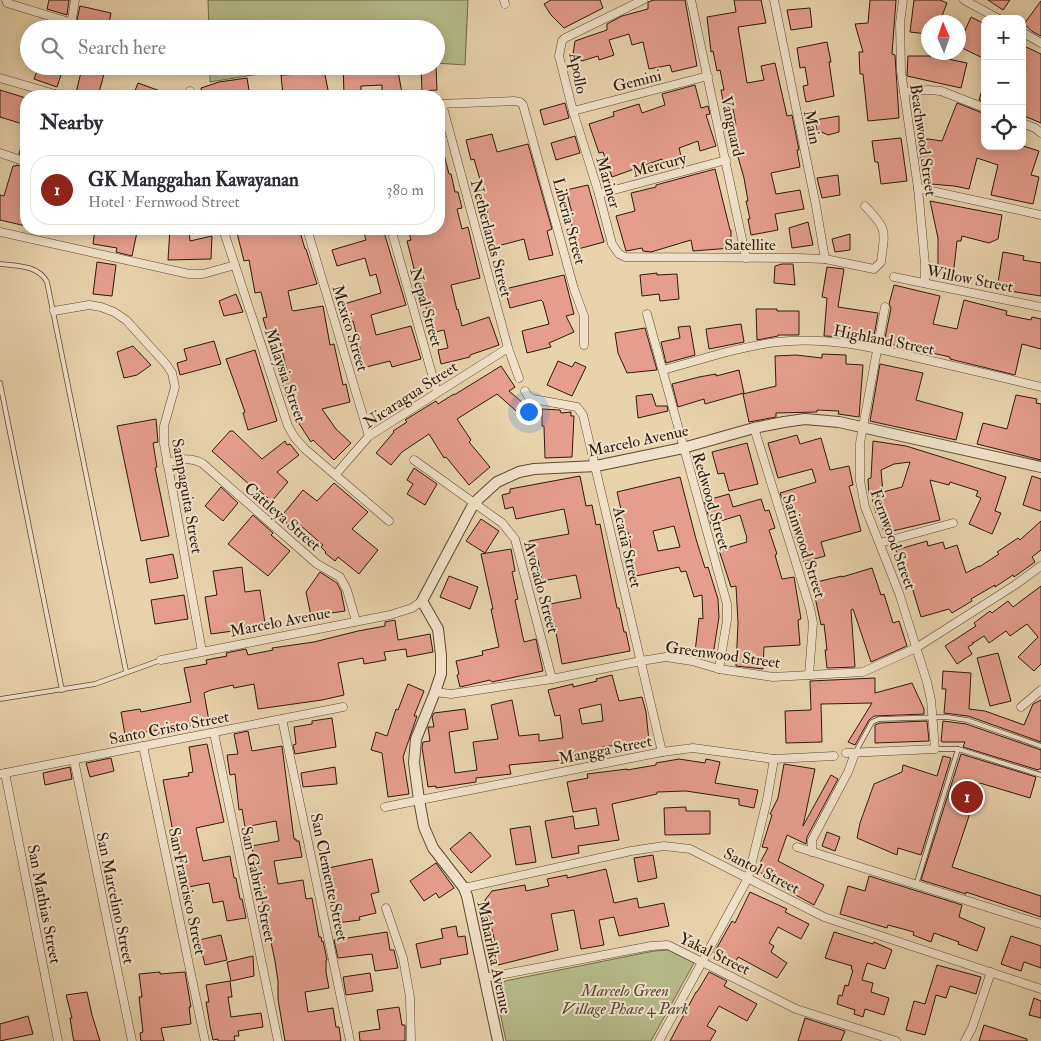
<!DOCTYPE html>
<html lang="en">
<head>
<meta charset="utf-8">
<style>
	:root { --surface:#fff; --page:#f7f7f7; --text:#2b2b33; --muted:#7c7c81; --line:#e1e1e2; --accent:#8f2418 }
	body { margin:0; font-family:"IM FELL Double Pica",serif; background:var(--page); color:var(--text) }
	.controls { position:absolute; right:15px; top:15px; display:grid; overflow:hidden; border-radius:10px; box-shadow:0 2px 12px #0003 }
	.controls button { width:45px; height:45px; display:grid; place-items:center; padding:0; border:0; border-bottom:1px solid var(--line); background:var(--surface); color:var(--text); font:25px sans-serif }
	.compass { position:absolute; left:921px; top:15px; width:45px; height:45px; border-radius:50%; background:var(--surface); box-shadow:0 2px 12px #0003; rotate:358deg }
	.you { position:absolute; left:528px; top:411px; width:18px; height:18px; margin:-12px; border:4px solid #fff; border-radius:50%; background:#1a73e8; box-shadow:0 0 0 8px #1a73e833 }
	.badge { display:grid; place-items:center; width:32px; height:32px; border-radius:50%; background:var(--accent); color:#fff; font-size:16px; font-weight:700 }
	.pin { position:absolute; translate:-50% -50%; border:2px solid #fff; box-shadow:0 1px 5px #0006 }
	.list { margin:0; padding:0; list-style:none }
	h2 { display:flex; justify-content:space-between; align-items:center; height:65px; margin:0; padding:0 20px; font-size:21px }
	h2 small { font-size:16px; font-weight:400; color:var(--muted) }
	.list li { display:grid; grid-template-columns:32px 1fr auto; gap:15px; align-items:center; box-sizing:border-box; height:70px; margin:0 10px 10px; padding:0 10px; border:1px solid var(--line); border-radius:20px }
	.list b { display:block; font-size:19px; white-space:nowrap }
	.list p { margin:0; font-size:16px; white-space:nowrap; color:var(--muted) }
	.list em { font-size:16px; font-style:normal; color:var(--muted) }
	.icon { flex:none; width:28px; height:28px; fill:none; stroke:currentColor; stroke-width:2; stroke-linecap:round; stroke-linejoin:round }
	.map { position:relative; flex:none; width:1041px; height:1041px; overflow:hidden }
	.search { position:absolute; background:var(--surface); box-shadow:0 2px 12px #0003; left:20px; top:20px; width:425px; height:55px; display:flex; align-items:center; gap:12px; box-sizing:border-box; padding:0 18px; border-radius:28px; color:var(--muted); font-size:19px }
	.panel { position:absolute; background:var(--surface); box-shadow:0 2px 12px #0003; left:20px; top:90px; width:425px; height:145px; border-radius:20px }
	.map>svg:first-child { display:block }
</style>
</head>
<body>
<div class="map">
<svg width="1041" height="1041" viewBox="0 0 1041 1041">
	<rect width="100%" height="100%" fill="#e8d3ab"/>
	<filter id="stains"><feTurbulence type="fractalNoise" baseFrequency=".004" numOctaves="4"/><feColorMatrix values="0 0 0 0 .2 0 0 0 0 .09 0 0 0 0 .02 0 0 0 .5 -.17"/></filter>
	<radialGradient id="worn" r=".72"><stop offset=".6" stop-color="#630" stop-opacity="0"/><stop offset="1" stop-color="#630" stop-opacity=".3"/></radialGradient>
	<g fill="#b6bc89" stroke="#726a4a">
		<path d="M208,0H468L465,65L436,63V29H209Z"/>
		<path d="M210,66H313L277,71L210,82Z"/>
		<path d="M668,950L694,963L651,1041H506L496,993L505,981L654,951Z"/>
	</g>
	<g fill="#e59e8c" stroke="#2e190c" fill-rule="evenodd">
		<path d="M49,0H69L67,15L47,9Z"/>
		<path d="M551,0H600L603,8L564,28L551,15L544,4Z"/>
		<path d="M654,0H685L697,66L672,72L670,65L649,69L643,42L632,45L629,34L609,40L614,55L599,60L598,56L582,61L573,54L575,41L607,30V24L622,16L648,9V2Z"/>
		<path d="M734,0H761L766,23L738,27L747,83L764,80L761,66L775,63L787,116L792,115L799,150H797L800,167L771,173L776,194L800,190L804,209L775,214L778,230L751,235L748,219H750L746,201H748L744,178L734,143H732L728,127L736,125L733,109L725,111L721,90H724L720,70L717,71L713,51L711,52L707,17L736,12Z"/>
		<path d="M870,0H896L892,54L895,55L899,118L868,121L863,74H860L859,52H863L855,24L868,23Z"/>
		<path d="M914,0H940L947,3L942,16V22H928V34L910,32Z"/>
		<path d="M988,0H1010L1003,10Z"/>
		<path d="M1041,1V36L1033,32L1024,24Z"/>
		<path d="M80,6L111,13L108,29H84L73,26L77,20Z"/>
		<path d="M810,8L812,27L791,30L787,10Z"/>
		<path d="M971,17L985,24V59L958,46Z"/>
		<path d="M827,42L831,62H829L834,96L806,102L803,86L808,85L805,67L800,68L797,48Z"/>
		<path d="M1022,45L1041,54V123L1022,115Z"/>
		<path d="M908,56H934L967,63L961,88L907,76Z"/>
		<path d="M39,66H64L57,87L34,79Z"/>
		<path d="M343,66H397L402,93H382V85L361,86V91L344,94Z"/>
		<path d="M421,66H436L437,90L422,91Z"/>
		<path d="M82,68L104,74L98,96H88L76,93Z"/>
		<path d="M324,70L329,95L283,96L281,75L304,74Z"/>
		<path d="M247,78L250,96H202L201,88L219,82Z"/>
		<path d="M138,83L171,95V96H133Z"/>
		<path d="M695,85L701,108L708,106L710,114L706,115L716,146L700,151L698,141L679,148L681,156L662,162V159L612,177L603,152L599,153L589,124L614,116L613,112L639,104L642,113L665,105L662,94Z"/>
		<path d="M983,87H985V102L979,100Z"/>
		<path d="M0,90L26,98V125L0,117Z"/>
		<path d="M565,103L569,118L544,125L540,110Z"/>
		<path d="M957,103L985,114V146H1023L1039,151L1031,175L1039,177L1033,204L991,195L998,165L977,158L969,189L954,186L931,184L930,170H922L918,141L928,139L942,141Z"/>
		<path d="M839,116V132L828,135L817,130L815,120Z"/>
		<path d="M492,134L497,152L528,144L552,229L547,231L553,255L529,260L524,239L494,247L485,202L481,203L476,185L481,183L474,159L471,160L466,140Z"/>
		<path d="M575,136L580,153L556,160L551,143Z"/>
		<path d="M24,138H26V156L19,154Z"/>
		<path d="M901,138L907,181L881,184L878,162H875L872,141Z"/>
		<path d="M439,147H442L449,174H451L455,192H458L462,208L457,209L462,229L468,227L480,278L451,285L457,310L458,309L462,326L489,317L499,345L470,355V357L441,364L438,350L448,348L444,330L431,333L423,291L420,292L407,241L411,240L408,229H439Z"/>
		<path d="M16,165L26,168V180L21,199L26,200V226L0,220V195L4,196L13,166H16Z"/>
		<path d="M715,169L730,230H731V248L693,251L691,240L651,252L643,251L642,248L626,251L616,216L635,211L631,193L656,187V185Z"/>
		<path d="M838,175L840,195L822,198L817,178Z"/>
		<path d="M588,185L604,242L578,249L569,214L572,213L566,190Z"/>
		<path d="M930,201L1002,215L998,239L989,243L962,236L961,241H957L953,277L938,272V238Z"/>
		<path d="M808,222L813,245L792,248L789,228Z"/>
		<path d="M95,229H120L137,232L132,256L116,252L117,248L93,244Z"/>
		<path d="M170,229H189L190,241L212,236L211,259L168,260Z"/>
		<path d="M236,229H299L300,232L305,249H306L317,284L288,291L292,310L293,311L323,306L330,345L334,344L343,385L346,384L350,402L322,409L336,429L351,443L334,460L313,440L311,442L296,419L290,395L286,396L281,377L288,375L278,334L268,336L263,318L267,317L261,292L255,293L249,260L244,261Z"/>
		<path d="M363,229H383L406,305L371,315L376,335L411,326L421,359L392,367L390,361L358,369L355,357L362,356L353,321L350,322L344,304L381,293L376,274L370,276L365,258L337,266L332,250L366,240Z"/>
		<path d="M850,234V250L835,252L832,239Z"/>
		<path d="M1003,252L1024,256L1023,260L1041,263V296L997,289Z"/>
		<path d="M97,262L116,265L112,296L93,294Z"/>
		<path d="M782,264H793L795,285L774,283L775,266Z"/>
		<path d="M827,267L844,269L838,307L878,313L873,342L849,337L824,336L827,298L822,297Z"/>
		<path d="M657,273V275L677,274L679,299L660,301L659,294L642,296L640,275Z"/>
		<path d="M564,275L574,314L566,316L574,332L549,343L551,347L527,353L522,331L549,324L543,302L541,300L510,308L505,289Z"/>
		<path d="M894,285L940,296L933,324L957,329L964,300L1007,311L1006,315L1031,320L1032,317L1041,319V349L1022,344L1015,375L950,359V357L928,352L884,343L891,308L889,304Z"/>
		<path d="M236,294L243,312L224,316L219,301Z"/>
		<path d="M756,309H777V311H799V335H778V336L757,340Z"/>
		<path d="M741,324L744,342L709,349L706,329Z"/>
		<path d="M690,326L695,355L666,363L661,342L680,338L678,327Z"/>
		<path d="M645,328L657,370L627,373L618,353L615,333Z"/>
		<path d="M214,341L221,364L180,375L177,363L187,360L184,349Z"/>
		<path d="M133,346L151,365L137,375L124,378L117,352Z"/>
		<path d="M255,350L277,421L248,430L243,413L245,412L226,359Z"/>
		<path d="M822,354L846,355V364L863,365L859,417L838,414L839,411L817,410V412L776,413V417L749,422L743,394L776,386L775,356L796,355L822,358Z"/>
		<path d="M558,361L572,367L575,362L586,367L572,396L547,385Z"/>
		<path d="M880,364L923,373L916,400L963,413L956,440L870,421Z"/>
		<path d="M501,366L515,387L509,391L530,409L523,417L497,394L457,419L471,440L469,442L490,467L469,485L446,457L444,458L429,434L402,452L391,465L376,453L394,432L393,431L407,422L405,420L436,401L438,404L454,394V395Z"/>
		<path d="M739,370L744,393L705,404L704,399L678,407L672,384L699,377L716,374V376Z"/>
		<path d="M652,394L656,406H667L668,411L638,418L636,396Z"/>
		<path d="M1016,395L1037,399L1036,403L1041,404V460L977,444L983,423L1007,429Z"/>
		<path d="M542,409L560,410L561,413L571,412V416H574L572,457L545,458L544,426H542Z"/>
		<path d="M156,419L158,442L153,443L157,467L155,468L169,536L141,541L117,426Z"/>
		<path d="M230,431H233L262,459L285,441L287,445L290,444L299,455L277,472L288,482L272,501L252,485L251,486L212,451Z"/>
		<path d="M797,435L800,444L821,438L830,470L849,466L853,485L849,486L861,531L821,542L825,556L804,562L780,493L816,482L812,469L778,478L768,443Z"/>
		<path d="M873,441L906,446L1006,477L995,511L1001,513L992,534L969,524L981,498L976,496L978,491L950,482L949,485L930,480L940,520L884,533L879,512L876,513L871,494H869L868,479L871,478ZM910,462L902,487L883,492L881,470L894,464Z"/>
		<path d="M747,443L758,484L729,491L724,473L718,474L712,452Z"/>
		<path d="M414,468L437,484L425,505L407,494L413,484L407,480Z"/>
		<path d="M580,476L586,506L592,505L596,525L600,524L617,608H619L624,632H626L630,651L562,664L554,622L549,623L545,605L581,598L576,575L542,581L538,560L533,561L529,541L569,534L564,509L516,519L513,507L505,509L502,495L510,493V489Z"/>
		<path d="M1032,476L1041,479V511L1023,505Z"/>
		<path d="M680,477L696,539L705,568L708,567L718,599L719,617L713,655L695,652L699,618L703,619L702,595L694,597L686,571L681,572L679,567L636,576L628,532L620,534L616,515L622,514L617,492ZM674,526L680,547L658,551L653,531Z"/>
		<path d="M334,483L368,512L352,529L378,550L359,574L338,557L335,561L325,553L326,552L321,547L323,545L293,519L289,525L280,518L303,490L317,501Z"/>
		<path d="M221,487L238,503L223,521L205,506Z"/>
		<path d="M729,494L733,507L761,499L765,511L769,510L775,528L769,530L777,554L775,555L782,579L794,577L801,619L798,620L800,645L764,647L763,669L736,666L738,623L736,586L731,587L719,550L747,542L746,539L747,538L740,515L711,524L704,501Z"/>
		<path d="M253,515L273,533L271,535L290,551L268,576L228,544Z"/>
		<path d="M481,519L499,531L485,553L466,541Z"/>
		<path d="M1041,521V550L1032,557L1035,562L1014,577L1013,575L995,587V585L971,599L972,601L952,613L949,609L921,617L912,587L908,588L896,550L927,541L928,546L943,542L945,549L957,545L966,573L979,566V567L999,554L997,552L1018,538L1020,540Z"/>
		<path d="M511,549L515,571L512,572L518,599L515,600L524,642L536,639L543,671L492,682L490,680L460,687L457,675L459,674L456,661L483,655L482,651L499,647L491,609H493L481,554Z"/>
		<path d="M173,554L178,578L150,583L146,559Z"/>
		<path d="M242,567L245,592L260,590L265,623L232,629L233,631L211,634L205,597L217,595L213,571Z"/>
		<path d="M872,568L881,595L884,594L893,623L899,621L907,646L871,662L853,609L851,610L855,667L827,668L825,650H827L824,624L821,625L812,583L842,576V577Z"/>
		<path d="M320,572L337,583L341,591L345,611L311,616L306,592Z"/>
		<path d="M449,576L478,587L470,609L440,597Z"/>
		<path d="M1041,586V664L1034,671L1018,657L1038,637L1027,624L1010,636L1006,631L989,643L984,636L973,643V642V644L968,647L972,654L957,664L945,646L976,626L974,623L990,611L992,613L1008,601L1013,607Z"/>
		<path d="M184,595L188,619L155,624L151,600Z"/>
		<path d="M395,620L398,640L430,634L433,652L407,657L406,649L384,652L386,660L364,664L363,658L338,663L344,695L322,700L258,709L254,684L234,688L233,685L211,690L204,693L209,721L195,723V725L159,732V730L125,735L121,712L140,709L141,712L191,702L184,668L207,664L206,660L227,656L226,653L246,649L248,655L273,650L272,648L314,642L358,631L385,626V622Z"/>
		<path d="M998,653L1011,701L990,706L977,658Z"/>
		<path d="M943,671L971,673L969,709L985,711L1024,725L1033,704L1041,700V742L968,716L944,713L946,689H942Z"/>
		<path d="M612,675L619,701L642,697L646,712L649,741L602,747L604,756L509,765L511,774L476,778V782L436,788V786L428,787L422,747L423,742L430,741L428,727H434L432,717L434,713L465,709L468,729L449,732L455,773L477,770L473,742L498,739L491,705L512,700L519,736L539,734V741L563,738L560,715L555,716L548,690L573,684V687L597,681L596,679ZM601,704L603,721L582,724L579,709Z"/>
		<path d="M875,678V693L912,683L924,709V714L874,716L869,720L855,745L848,742L872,703L821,704L822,742L786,743L785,711L811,710L810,681Z"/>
		<path d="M408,684L424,691L414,716H417L403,757L409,794L388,797L382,753L371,750L376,732L387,736L396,709L398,710Z"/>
		<path d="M332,718L336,747L295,754L293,745L296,744L294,727L312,724V721Z"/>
		<path d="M927,721L929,741L875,743V725L880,723Z"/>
		<path d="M943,721L966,724L1041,750V769H1039L1038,770L963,747L965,742H942L941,741Z"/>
		<path d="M248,731L252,751L282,746L294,839H296V841H299L302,857L274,861L278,884L303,880L306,899L312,898L319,937H321L322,942L323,941L327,960H326V972L329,988L305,992L308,1012L333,1008L336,1027H339L341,1041H285L278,999V981L275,961L259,886H257L252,846L279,841L276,821L245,827L242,809L239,810L235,774L230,775L227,755L238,754L234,734Z"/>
		<path d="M207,744L224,822L196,828L203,861L230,856L234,878H236L240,899H242L246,918L227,921L223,901L213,903L209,883L183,888L179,872L182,871L179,853H180L176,831L173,832L163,780L189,776L188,773L193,772L189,747Z"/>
		<path d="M961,754L1036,777L1030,798L980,783L952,867L1041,896V917L966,892V894L921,880Z"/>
		<path d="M943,756L951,758L921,855L898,848L897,855L857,838L860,823L874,784L902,772L903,765L937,776Z"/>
		<path d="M111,758L114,771L90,777L86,763Z"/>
		<path d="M679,759L705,763L706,759L720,762L715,783L758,790L754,808L739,805V799L686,791L657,792V794L612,804L619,840L578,846L579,853L552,858L545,821L573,816L575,829L599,825L596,808L573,812L567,782L588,778L587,774L627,769V770L656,765V763Z"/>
		<path d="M784,764L815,769L803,826L831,775L838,779L807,837L806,844L787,835L778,861L824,885L814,905L770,881L772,879L756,870L768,848L762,847L772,815L770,814L778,798Z"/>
		<path d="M70,767L72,779L45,785L43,773Z"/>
		<path d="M335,767L337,784L303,787L301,773Z"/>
		<path d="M686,807V811H710V834L665,835L664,808Z"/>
		<path d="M530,826L536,862L516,865L510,829Z"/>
		<path d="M470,832L491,856L471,873L450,849Z"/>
		<path d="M827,832L840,837L835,851L822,846Z"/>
		<path d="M653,855L657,878L638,882L634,858Z"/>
		<path d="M372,859L379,892L371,894L376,913L359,917L360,920L337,923L334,902L331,903L323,869Z"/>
		<path d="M436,863L454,888L439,898L436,893L424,901L410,881Z"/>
		<path d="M606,869L614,903L637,898L639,908L664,903L669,926L619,936L614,917L599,920L604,945L581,949L574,910L551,914L558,950L498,965L495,952L497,951L485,900L492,891L525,885L526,891L549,886L547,879L567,875V878Z"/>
		<path d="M869,876L962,905L959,917L985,928L977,951L958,944L959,942L934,933L931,942L913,935L914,932L888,925L887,928L840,914L848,886L865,891Z"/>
		<path d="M750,892L787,909L785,912L809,924L801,939L778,927L769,943L774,946L771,952L787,963L777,978L738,957L735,963L714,953L732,921L735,923Z"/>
		<path d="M456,926L458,937L465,936L468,954L440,959L441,964L421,968L416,944L443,938L441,929Z"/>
		<path d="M387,932L390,950H394L398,968L375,971L372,954L338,958L334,940Z"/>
		<path d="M834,932L873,944L874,942L892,950L885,969L867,963L862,980L873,983L871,992L889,998L884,1015L865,1009L863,1017L854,1014L855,1010L837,1004L839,995L842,996L845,985L848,986L853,970L851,969L852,966L825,958Z"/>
		<path d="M221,935L227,960L205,965L199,940Z"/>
		<path d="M1011,936L1041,946V968L1024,962L1021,971L1001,964Z"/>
		<path d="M253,956L254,976L231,981L227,962Z"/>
		<path d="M937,965L981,977L976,994L950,986L946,998L936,995L925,1035L906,1030L914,1001L925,1004Z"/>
		<path d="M160,972V974L185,972L191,1007H189L191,1024L161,1028L164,1041H141L140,1033L143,1032L139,997H142L139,974Z"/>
		<path d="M709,972L727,981L724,986L757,1004L747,1021L719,1006L707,1026L716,1031L710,1041H670L696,992H697Z"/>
		<path d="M370,973L373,991L346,995L343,977Z"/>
		<path d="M230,981L232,997H228L231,1017L261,1013L263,1027L238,1031L239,1036H234L235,1041H218V1039L213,1040L210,1026L206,1002H209L206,985Z"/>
		<path d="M87,992L92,1015L100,1041H74L73,1037L70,1018H72L66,995Z"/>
		<path d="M1034,998L1041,1001V1018L1029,1015Z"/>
		<path d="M399,1007L402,1025H405V1041H360L359,1032L380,1029L377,1010Z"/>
		<path d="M28,1016L33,1034L0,1041V1024Z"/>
		<path d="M805,1018L845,1031L841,1041H798Z"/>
		<path d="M984,1025L1027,1039V1041H979Z"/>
	</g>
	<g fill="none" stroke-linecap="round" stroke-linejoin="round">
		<defs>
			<g id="service">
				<path d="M0,264C17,266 38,265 47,282L126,671"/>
				<path d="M0,383L62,690"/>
				<path d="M0,699L95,684L161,660"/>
				<path d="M935,749H958L1041,775"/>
				<path d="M855,753L872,722L879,719L947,717L967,720L1041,746"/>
				<path d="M916,885L958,749"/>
			</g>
			<g id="minor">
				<path d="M6,0L7,3L69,22L72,19L75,0"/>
				<path d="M504,0L505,4"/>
				<path d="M643,0L565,38L562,41L559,56L573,111L599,194L612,244L619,254L625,257L798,258L825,259L874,269L881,262C885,230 888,230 865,206"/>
				<path d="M691,0L746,258"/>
				<path d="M774,0L816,206L825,259"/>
				<path d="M903,0L900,23L901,71L918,188L925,264V283"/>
				<path d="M964,0L999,19"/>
				<path d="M1022,32L1041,43"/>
				<path d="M0,78L62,96"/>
				<path d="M190,91V96"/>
				<path d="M904,92L928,90L941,91L985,108"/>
				<path d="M439,104L514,101L520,102L523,105L574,289L584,316V345"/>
				<path d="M442,104L508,348L519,378"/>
				<path d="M573,111L708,76"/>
				<path d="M1022,123L1035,128L1041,133"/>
				<path d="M0,153L26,162"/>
				<path d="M918,188L1041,215"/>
				<path d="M599,194L726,160"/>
				<path d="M223,229L288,426L295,438L305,449L389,521"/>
				<path d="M307,229L369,436"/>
				<path d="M391,229L437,392"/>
				<path d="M0,232L189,274H203L235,265"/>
				<path d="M894,277L1041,307"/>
				<path d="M54,311L89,305L101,307L114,312L126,320L166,364L172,373L175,387L164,426V444L202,651"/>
				<path d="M647,314L727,604V620L719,669"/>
				<path d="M663,370C700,360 738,347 777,342C827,336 875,348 923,359C962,368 1002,377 1041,387"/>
				<path d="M525,391L528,396L533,399L577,407L583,415L662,752"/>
				<path d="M754,428L810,608L813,623L809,675"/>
				<path d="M414,460L502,523L515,539L552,679"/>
				<path d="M167,463C181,459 189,457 202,463L317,564L340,577L347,590L356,621"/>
				<path d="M336,474L369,436L508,348"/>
				<path d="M880,543L953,523"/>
				<path d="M161,660L390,615L412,608L422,601"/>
				<path d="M435,692L451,694L552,679L641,661L666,657L692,661L719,669L773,677L863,672L916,648L1015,585L1041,566"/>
				<path d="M1021,707L1041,690"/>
				<path d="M282,719L350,1041"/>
				<path d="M214,733L278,1041"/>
				<path d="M143,746L205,1041"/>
				<path d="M846,753L935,749L931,700L927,682L899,593L865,507L860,481V443L885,307"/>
				<path d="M74,760L132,1041"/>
				<path d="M5,773L58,1041"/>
				<path d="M0,774L343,707"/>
				<path d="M385,807L662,752L693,748L774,759L834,756"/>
				<path d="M797,847L1041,924"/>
				<path d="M812,852V840L848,772L855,753"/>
				<path d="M464,888L631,851L664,846L690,849L824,917L1041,989"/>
				<path d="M386,908L403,958L410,997L411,1041"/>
				<path d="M484,978L651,946L668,945L796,1009L896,1041"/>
				<path d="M659,1041L748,878L767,800L774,759"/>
				<path d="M965,1041L972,1028L991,972"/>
			</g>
			<path id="tertiary" d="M498,1041L467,896L464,888L433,848L424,827L419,800L414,763L416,739L435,692L441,674V655L438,629L422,601L474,503L497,482L519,472L534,469L596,466L683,448L754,428L784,422L805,419L839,422L1041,467"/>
		</defs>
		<use href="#service" stroke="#5c4834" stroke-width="5.5"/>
		<use href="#minor" stroke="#5c4834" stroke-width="9"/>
		<use href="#tertiary" stroke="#5c4834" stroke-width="12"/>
		<use href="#service" stroke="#f0e2c8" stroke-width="4"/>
		<use href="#minor" stroke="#f0e2c8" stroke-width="8"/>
		<use href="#tertiary" stroke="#f0e2c8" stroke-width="10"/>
	</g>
	<g text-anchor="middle" stroke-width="4" stroke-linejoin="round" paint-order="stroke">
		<g font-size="16" fill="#2e190c" stroke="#f0e2c8">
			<text transform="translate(579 73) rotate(79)" y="6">Apollo</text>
			<text transform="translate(637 80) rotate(-14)" y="6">Gemini</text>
			<text transform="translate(733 126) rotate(78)" y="6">Vanguard</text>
			<text transform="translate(813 127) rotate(79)" y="6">Main</text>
			<text transform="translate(924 140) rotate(82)" y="6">Beachwood Street</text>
			<text transform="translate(659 164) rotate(-15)" y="6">Mercury</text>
			<text transform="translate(609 182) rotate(74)" y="6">Mariner</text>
			<text transform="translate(570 221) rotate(75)" y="6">Liberia Street</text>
			<text transform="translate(492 238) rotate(75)" y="6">Netherlands Street</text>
			<text x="750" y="250">Satellite</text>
			<text transform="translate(970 278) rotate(11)" y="6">Willow Street</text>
			<text transform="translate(427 307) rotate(74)" y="6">Nepal Street</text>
			<text transform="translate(351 328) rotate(73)" y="6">Mexico Street</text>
			<text transform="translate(884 339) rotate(11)" y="6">Highland Street</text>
			<text transform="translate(286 375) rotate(71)" y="6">Malaysia Street</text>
			<text transform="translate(410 394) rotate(-33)" y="6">Nicaragua Street</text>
			<text transform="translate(638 440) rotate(-12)" y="6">Marcelo Avenue</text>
			<text transform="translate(188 496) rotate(80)" y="6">Sampaguita Street</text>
			<text transform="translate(712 501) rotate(74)" y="6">Redwood Street</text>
			<text transform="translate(283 516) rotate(41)" y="6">Cattleya Street</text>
			<text transform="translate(894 539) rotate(70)" y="6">Fernwood Street</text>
			<text transform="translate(805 546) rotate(72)" y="6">Satinwood Street</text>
			<text transform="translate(628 547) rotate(77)" y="6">Acacia Street</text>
			<text transform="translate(542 587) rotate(75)" y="6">Avocado Street</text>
			<text transform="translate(280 621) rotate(-11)" y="6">Marcelo Avenue</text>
			<text transform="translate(723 654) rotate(8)" y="6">Greenwood Street</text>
			<text transform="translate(169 727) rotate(-11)" y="6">Santo Cristo Street</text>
			<text transform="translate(605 749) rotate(-11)" y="6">Mangga Street</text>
			<text transform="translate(762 870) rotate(27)" y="6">Santol Street</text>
			<text transform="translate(330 877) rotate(78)" y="6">San Clemente Street</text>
			<text transform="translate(259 884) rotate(78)" y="6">San Gabriel Street</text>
			<text transform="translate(188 891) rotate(78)" y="6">San Francisco Street</text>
			<text transform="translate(116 898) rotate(78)" y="6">San Marcelino Street</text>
			<text transform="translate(45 904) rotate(79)" y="6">San Mathias Street</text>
			<text transform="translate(715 953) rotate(26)" y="6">Yakal Street</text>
			<text transform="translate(495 957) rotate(78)" y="6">Maharlika Avenue</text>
		</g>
		<g font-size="16" font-style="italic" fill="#574a32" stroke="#f0e2c8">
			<text x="625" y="996">Marcelo Green<tspan x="625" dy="18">Village Phase 4 Park</tspan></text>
		</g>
	</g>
	<rect width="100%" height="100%" filter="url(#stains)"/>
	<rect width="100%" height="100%" fill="url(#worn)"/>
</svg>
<div class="controls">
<button>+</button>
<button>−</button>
<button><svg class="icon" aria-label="locate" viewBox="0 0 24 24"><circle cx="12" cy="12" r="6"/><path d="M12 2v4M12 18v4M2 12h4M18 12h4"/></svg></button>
</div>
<svg class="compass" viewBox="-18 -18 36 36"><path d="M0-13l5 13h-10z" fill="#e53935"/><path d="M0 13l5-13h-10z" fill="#7c7c81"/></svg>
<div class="you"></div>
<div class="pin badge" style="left:967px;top:797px">1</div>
<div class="search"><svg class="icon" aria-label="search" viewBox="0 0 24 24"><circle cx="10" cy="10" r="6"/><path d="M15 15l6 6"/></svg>Search here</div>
<section class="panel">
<h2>Nearby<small></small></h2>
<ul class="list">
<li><span class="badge">1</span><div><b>GK Manggahan Kawayanan</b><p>Hotel · Fernwood Street</p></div><em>380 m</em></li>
</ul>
</section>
</div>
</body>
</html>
